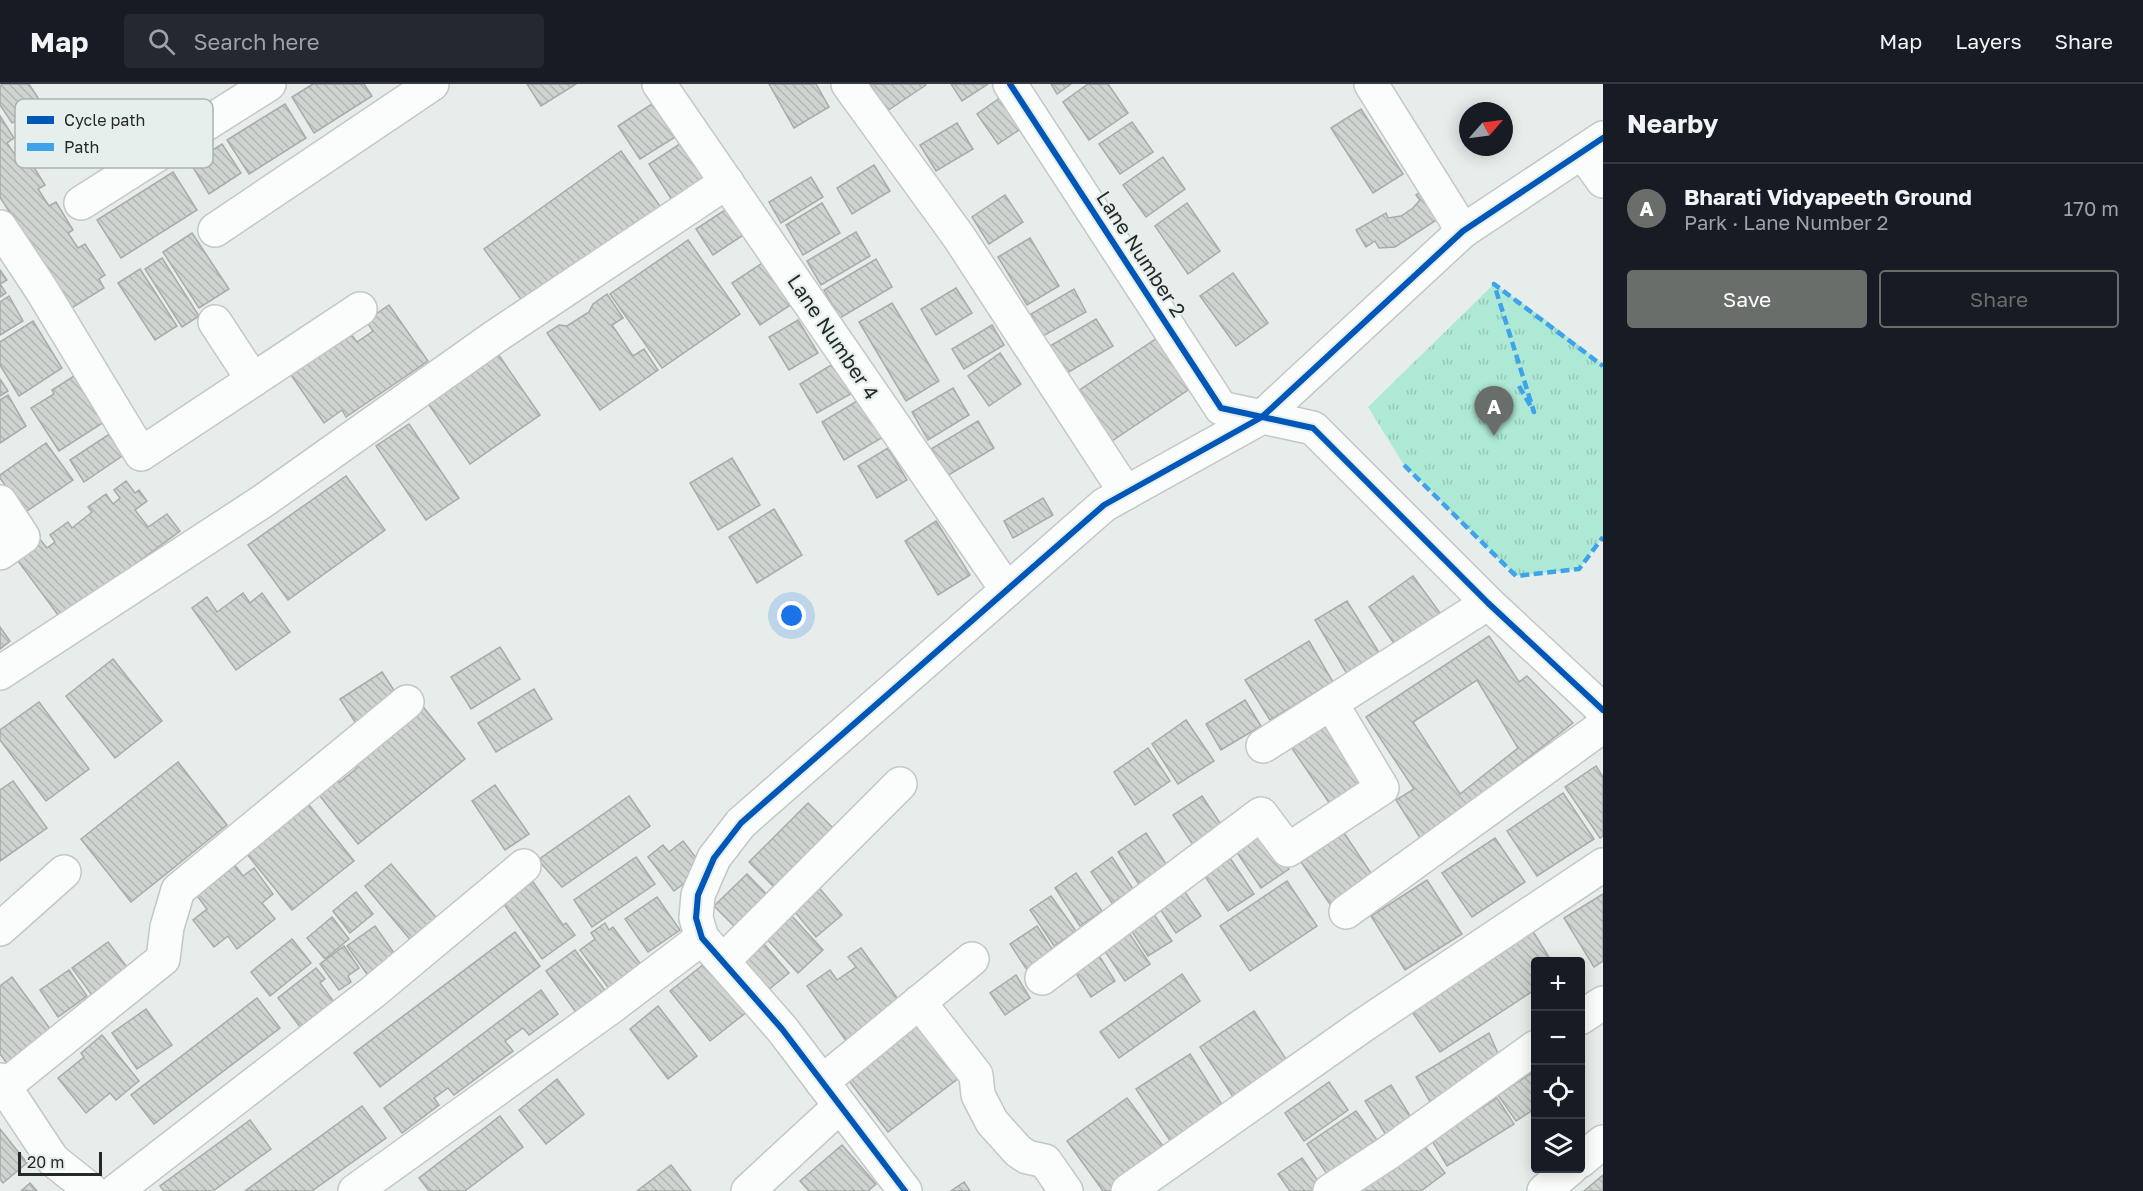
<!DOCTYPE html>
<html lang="en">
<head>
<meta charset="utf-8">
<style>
	:root { --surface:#171b24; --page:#242831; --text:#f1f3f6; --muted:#9ea1a6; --line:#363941; --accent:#696e6b }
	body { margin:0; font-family:"Golos Text",sans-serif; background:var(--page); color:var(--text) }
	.controls { position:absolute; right:18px; bottom:18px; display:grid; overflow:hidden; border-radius:6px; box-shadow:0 3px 15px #0003 }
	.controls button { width:54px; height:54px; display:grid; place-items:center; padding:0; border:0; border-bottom:2px solid var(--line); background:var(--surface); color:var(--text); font:30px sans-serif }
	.compass { position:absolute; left:1459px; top:18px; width:54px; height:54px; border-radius:50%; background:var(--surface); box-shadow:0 3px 15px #0003; rotate:62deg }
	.scale { position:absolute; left:18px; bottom:15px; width:84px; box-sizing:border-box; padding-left:6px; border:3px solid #252927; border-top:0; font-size:16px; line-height:21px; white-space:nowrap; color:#252927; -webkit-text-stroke:4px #e5efeb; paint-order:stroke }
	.you { position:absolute; left:792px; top:532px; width:21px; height:21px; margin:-15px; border:4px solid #fff; border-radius:50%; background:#1a73e8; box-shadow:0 0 0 9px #1a73e833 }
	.badge { display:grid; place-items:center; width:39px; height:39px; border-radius:50%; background:var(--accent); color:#fff; font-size:20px; font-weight:700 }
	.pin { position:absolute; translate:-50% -50px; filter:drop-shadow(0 2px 3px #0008) }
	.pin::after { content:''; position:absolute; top:32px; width:21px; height:18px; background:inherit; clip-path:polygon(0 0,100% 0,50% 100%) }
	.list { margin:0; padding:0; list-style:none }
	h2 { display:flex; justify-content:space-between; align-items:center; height:78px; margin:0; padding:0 24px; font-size:26px }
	h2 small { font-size:20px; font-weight:400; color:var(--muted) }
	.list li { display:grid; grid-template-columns:39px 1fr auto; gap:18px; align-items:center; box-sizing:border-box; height:90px; padding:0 24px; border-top:2px solid var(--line) }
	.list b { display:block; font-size:22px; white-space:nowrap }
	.list p { margin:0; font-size:20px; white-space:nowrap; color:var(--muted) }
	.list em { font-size:20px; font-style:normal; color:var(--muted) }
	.actions { display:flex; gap:12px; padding:18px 24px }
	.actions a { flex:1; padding:14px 0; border:2px solid var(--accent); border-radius:6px; text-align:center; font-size:21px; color:var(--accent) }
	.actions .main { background:var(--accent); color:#fff }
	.icon { flex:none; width:33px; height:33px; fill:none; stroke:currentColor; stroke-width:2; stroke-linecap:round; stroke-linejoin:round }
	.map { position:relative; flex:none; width:1603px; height:1107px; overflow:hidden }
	header { display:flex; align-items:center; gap:36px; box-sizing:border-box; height:84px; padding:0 30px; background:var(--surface); border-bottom:2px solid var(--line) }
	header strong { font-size:28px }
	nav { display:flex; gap:33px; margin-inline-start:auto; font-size:21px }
	.search { width:420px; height:54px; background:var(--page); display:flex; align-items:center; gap:15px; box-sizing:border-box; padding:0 21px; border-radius:6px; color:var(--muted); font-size:22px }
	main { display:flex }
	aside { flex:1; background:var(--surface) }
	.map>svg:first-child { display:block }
</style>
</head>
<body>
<header>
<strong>Map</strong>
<div class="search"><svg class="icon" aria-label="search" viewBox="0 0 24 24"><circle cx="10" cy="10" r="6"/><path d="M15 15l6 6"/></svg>Search here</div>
<nav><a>Map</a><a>Layers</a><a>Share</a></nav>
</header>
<main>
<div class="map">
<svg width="1603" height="1107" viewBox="0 0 1603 1107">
	<defs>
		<pattern id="park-tufts" width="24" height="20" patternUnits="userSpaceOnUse" patternTransform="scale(1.5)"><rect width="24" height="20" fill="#aee9d5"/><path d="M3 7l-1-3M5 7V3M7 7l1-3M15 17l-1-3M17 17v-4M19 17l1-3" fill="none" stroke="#96c8b7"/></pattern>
		<pattern id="building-back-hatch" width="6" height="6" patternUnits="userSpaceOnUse" patternTransform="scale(1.5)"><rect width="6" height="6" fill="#cfd4d1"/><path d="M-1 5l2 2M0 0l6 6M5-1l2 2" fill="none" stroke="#b2b6b3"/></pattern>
	</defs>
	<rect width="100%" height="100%" fill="#e7edea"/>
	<path fill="url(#park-tufts)" d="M1494,200L1546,236L1603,280V453L1579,485L1516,492L1404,381L1368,323Z"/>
	<g fill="url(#building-back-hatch)" stroke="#a7aca9" stroke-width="1.5" fill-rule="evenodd">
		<path d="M3,0H29L42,20L12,39L0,21V2Z"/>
		<path d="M313,0H364L372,12L314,49L292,13Z"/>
		<path d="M527,0H576L541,22Z"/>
		<path d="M769,0H816L829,23L794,44Z"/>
		<path d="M870,0H925L926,1L887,27Z"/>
		<path d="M951,0H988L962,17Z"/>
		<path d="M1051,0H1071L1057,10Z"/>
		<path d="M1088,0H1108L1128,29L1089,56L1063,18Z"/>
		<path d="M1004,11L1025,42L998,60L977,30Z"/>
		<path d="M658,16L680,50L640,75L618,42Z"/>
		<path d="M285,20L306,54L249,90L227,56Z"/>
		<path d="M1361,25L1403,90L1373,109L1331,44Z"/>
		<path d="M0,32L14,54L7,59L19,77L27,72L45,101L38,105L49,122L56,118L73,146L68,149L78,164L85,160L105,191L99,195L104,204L70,225L0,113Z"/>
		<path d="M1132,38L1153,68L1120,90L1099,60Z"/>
		<path d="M957,39L973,65L936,87L920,61Z"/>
		<path d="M686,56L714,100L677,124L649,80Z"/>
		<path d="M222,60L241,89L209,110L191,80Z"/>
		<path d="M621,67L662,125L526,222L484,165Z"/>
		<path d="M1163,73L1185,105L1146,133L1123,101Z"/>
		<path d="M874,81L890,107L852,130L837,104Z"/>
		<path d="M173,88L197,126L121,174L97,136Z"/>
		<path d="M811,93L823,113L781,139L769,118Z"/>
		<path d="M1423,106L1441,133L1395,163L1379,164L1375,157L1366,163L1356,146L1386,129L1388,134L1401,132L1413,124L1420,116L1416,111Z"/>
		<path d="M1005,111L1023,138L989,160L972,133Z"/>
		<path d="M822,119L840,149L803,171L786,141Z"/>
		<path d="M1187,119L1220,167L1188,190L1155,142Z"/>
		<path d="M734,120L751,146L713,171L696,145Z"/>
		<path d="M856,148L870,172L821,201L807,177Z"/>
		<path d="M192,149L229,205L199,224L163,168Z"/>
		<path d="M1030,154L1059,202L1027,221L998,173Z"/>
		<path d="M688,156L740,230L662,284L610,210Z"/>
		<path d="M162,174L199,232L182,243L145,185Z"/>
		<path d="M876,175L892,203L840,234L824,206Z"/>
		<path d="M767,176L795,218L760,241L732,199Z"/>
		<path d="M140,185L177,242L155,256L118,199Z"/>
		<path d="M0,186L7,196L0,200L6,209L0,213Z"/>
		<path d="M1233,189L1268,239L1236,262L1200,212Z"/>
		<path d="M956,204L972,229L936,251L921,225Z"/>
		<path d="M1074,205L1086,228L1043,252L1031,230Z"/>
		<path d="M607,210L623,234L612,241L633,272L644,265L658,286L600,326L547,249L559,241L567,242L589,228L593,220Z"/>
		<path d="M9,212L23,237L0,251V218Z"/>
		<path d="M892,219L939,297L906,317L859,238Z"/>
		<path d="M389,221L428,277L346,333L342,326L324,339L291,291L350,249L357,258L373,247L366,237Z"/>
		<path d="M1096,235L1113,262L1067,289L1050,262Z"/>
		<path d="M798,236L818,269L789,286L769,253Z"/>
		<path d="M33,237L62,284L19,312L0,281V258Z"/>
		<path d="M992,241L1004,261L964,285L952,265Z"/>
		<path d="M1163,250L1197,300L1112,357L1078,307Z"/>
		<path d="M1000,269L1021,300L989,322L968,292Z"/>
		<path d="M498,270L540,331L470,380L427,318Z"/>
		<path d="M836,278L854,308L817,329L800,300Z"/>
		<path d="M74,292L104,338L59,367L31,324L54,310L52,306Z"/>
		<path d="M0,295L8,307L0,312Z"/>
		<path d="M953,304L969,331L928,356L912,328Z"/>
		<path d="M8,311L26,342L0,359V316Z"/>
		<path d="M862,314L885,352L844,376L822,338Z"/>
		<path d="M978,337L994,364L947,392L931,365Z"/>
		<path d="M409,340L459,414L426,436L376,362Z"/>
		<path d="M114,347L128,368L84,398L70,376Z"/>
		<path d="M46,359L73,396L24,429L0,394V391Z"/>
		<path d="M888,364L907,396L877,414L858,382Z"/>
		<path d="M732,374L760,421L718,446L690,399Z"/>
		<path d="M346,392L385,446L288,516L248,461Z"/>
		<path d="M126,397L135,409L139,406L147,417L135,426L148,443L167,430L180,447L61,535L15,473L39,454L47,464L55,458L50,451L68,438L72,444L92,428L88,423L106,410L113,420L120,414L114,406Z"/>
		<path d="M1043,414L1053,431L1013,454L1004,437Z"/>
		<path d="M774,425L802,471L757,499L729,453Z"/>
		<path d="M936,437L970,491L938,511L905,457Z"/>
		<path d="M1413,492L1440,529L1395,561L1369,523Z"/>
		<path d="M243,509L250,519L262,509L290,548L236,586L192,524L207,513L217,528Z"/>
		<path d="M1347,517L1383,575L1350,595L1315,536Z"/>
		<path d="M0,543L10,557L0,565Z"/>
		<path d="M1489,552L1519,598L1527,592L1573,639L1422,757L1396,716L1414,705L1366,633ZM1477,596L1518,664L1460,710L1413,638Z"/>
		<path d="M1309,557L1333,598L1270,636L1245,596Z"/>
		<path d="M500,563L520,595L471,625L451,593Z"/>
		<path d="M113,575L162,637L115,674L66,612Z"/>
		<path d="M382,588L399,614L357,641L340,615Z"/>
		<path d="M534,605L552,635L496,668L478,639Z"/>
		<path d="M1245,616L1261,642L1221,666L1206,640Z"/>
		<path d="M39,618L89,685L46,717L0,656V646Z"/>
		<path d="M420,619L465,675L358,760L316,707L334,692L340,698L357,684L350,675L387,655L404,642L399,636Z"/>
		<path d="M1186,636L1214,677L1178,700L1152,660Z"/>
		<path d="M1328,639L1366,696L1330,720L1291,663Z"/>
		<path d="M1148,664L1170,697L1135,721L1114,688Z"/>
		<path d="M178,678L227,741L131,818L81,755Z"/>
		<path d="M1596,682L1603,693V752L1600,754L1565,703Z"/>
		<path d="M13,697L47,744L0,777V706Z"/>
		<path d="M495,701L529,750L505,766L472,717Z"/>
		<path d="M1563,709L1594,755L1537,792L1507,747Z"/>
		<path d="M629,712L650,742L562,803L538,776Z"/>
		<path d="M1202,712L1226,748L1197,767L1173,731Z"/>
		<path d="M305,716L354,777L292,826L243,765Z"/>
		<path d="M808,719L841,752L782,811L749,778Z"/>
		<path d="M1264,748L1289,785L1261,804L1236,767Z"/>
		<path d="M1146,749L1168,783L1140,802L1118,768Z"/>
		<path d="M1344,749L1377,798L1334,826L1301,778Z"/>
		<path d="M1495,754L1525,798L1472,833L1442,789Z"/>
		<path d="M683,757L704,784L674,807L648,773L663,761L669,768Z"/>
		<path d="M636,773L655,800L592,843L574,816Z"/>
		<path d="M1112,773L1133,805L1112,819L1091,788Z"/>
		<path d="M1230,774L1254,810L1228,827L1204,791Z"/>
		<path d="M231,776L243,792L254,784L273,810L262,819L275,835L237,865L228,852L214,863L193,836L207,825L192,805Z"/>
		<path d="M391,780L439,837L413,859L365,802Z"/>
		<path d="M1076,789L1102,827L1080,842L1055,804Z"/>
		<path d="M747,790L773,817L741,849L714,822Z"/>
		<path d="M1427,796L1462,850L1405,886L1371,832Z"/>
		<path d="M1287,797L1317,842L1250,887L1220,842Z"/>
		<path d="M533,798L563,841L566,839L575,851L542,875L503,819Z"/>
		<path d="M815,799L842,831L816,853L789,821Z"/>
		<path d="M1179,799L1201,832L1176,849L1154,816Z"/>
		<path d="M356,808L373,830L350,849L333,827Z"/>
		<path d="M1603,810V877L1594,883L1564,834Z"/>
		<path d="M1051,812L1076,847L1054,862L1030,826Z"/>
		<path d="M657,813L680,846L648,868L625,835Z"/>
		<path d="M1148,822L1172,857L1148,872L1125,837Z"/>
		<path d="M790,830L823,866L798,889L765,853Z"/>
		<path d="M332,833L349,855L325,875L307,854Z"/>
		<path d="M605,839L609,846L613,843L645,886L613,910L580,866L595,855L591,849Z"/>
		<path d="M375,842L397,873L369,893L347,862Z"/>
		<path d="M1037,842L1058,874L1031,892L1010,860Z"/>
		<path d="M1127,846L1150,880L1125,897L1102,863Z"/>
		<path d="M1532,846L1552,878H1536V905L1440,968L1410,925Z"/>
		<path d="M515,848L540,882L380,1003L354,969Z"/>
		<path d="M292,855L311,879L270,912L251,888Z"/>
		<path d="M108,858L133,891L97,918L72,884Z"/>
		<path d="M764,860L789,889L767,907L742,878Z"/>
		<path d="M344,862L359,884L348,892L351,898L339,906L320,880Z"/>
		<path d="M861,864L903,922L849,961L807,902L830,886L837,896L856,883L848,873Z"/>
		<path d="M575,866L607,909L578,931L546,887Z"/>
		<path d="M1096,867L1115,897L1091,913L1072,883Z"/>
		<path d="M709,876L748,927L710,957L670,907Z"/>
		<path d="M316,884L325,895L320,899L340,926L307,952L278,914Z"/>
		<path d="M69,886L87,912L58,933L40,906Z"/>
		<path d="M1182,890L1200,917L1119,974L1100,948Z"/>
		<path d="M1016,891L1030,914L1005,931L990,909Z"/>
		<path d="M12,893L59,957L9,982L0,970V902Z"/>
		<path d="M541,906L558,930L529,951L523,944L505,957L513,967L454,1011L448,1004L434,1014L439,1021L402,1049L384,1024Z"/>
		<path d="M257,914L280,944L154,1040L131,1011Z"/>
		<path d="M658,922L697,972L668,995L630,945Z"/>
		<path d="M146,925L172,961L137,985L112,949Z"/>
		<path d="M1254,927L1290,981L1236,1017L1200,963Z"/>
		<path d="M925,932L968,987L888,1048L846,993Z"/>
		<path d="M1489,949L1499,972L1433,1023L1416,993Z"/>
		<path d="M102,951L139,997L116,1016L110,1009L86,1029L58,994L84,973L81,969Z"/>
		<path d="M1190,970L1226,1027L1173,1061L1136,1005Z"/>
		<path d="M1536,986V1024L1516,1037L1498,1011Z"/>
		<path d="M557,995L584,1030L546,1060L519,1026Z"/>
		<path d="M1329,998L1348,1026L1304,1057L1285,1029Z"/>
		<path d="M1391,1001L1412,1035L1386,1051L1365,1017Z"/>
		<path d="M1127,1014L1169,1070L1118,1107H1103L1067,1057Z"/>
		<path d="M1497,1014L1514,1040L1447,1082L1431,1055Z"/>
		<path d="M362,1022L386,1054L312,1107H245Z"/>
		<path d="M1356,1027L1377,1056L1327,1090L1307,1060Z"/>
		<path d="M500,1032L523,1063L465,1107H429L419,1094Z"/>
		<path d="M250,1036L271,1065L213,1107H164L160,1102Z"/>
		<path d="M0,1045L27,1079L3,1099L0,1095Z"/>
		<path d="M1423,1060L1445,1089L1421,1107H1359Z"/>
		<path d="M842,1061L876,1100L868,1107H809L800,1097Z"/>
		<path d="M1302,1074L1325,1107H1290L1278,1090Z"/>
		<path d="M671,1081L691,1107H637Z"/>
		<path d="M1603,1091V1107H1584Z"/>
		<path d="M964,1098L970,1107H951Z"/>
		<path d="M30,1099L37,1107H21Z"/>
	</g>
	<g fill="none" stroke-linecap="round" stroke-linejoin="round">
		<defs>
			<g id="minor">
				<path d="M659,0L1007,506"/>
				<path d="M848,0L959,153L1126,409"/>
				<path d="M1010,0L1221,324L1313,344L1488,519L1603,626"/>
				<path d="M1371,0L1463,147"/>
				<path d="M1582,68L1603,97"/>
				<path d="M81,119L269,0"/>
				<path d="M0,143L41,205L141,370L360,225"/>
				<path d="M215,146L432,0"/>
				<path d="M215,238L253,296"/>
				<path d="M0,418L23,453L0,469"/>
				<path d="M0,589L263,417L496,252L727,98"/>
				<path d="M1263,662L1331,619"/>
				<path d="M1346,828L1603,642"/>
				<path d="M0,845L64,788"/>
				<path d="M723,877L900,700"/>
				<path d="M1042,894L1261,730L1288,766L1382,704L1331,619L1488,519"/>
				<path d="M919,918L976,991L978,1011L992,1038L1018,1067L1027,1073L1045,1077L1066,1107"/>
				<path d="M1580,934L1603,919"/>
				<path d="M0,996L53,1076L92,1107"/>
				<path d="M822,998L972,875"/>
				<path d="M0,1006L163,875L167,843L178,806L407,618"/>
				<path d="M1580,1077L1603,1058"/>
				<path d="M116,1107L373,908L524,782"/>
				<path d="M355,1107L611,923L702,854"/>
				<path d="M748,1107L840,1022"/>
				<path d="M905,1107L782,945L702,854L696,834L698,811L714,774L741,739L1104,421L1262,333L1463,147L1603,54"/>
				<path d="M1128,1107L1362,942L1603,781"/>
				<path d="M1330,1107L1388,1069L1536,963"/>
				<path d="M1544,1107L1571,1084"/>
			</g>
		</defs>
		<use href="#minor" stroke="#c3c8c6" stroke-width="36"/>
		<use href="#minor" stroke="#fbfcfc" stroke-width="33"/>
		<g stroke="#3ea3eb" stroke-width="4.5" stroke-dasharray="9 4.5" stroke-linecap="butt">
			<path d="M1519,302L1534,328L1494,200L1603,282"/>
			<path d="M1404,381L1516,492L1579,485L1603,453"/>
		</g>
		<defs>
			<g id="cycleway">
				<path d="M1010,0L1221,324L1313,344L1488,519L1603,626"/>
				<path d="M905,1107L782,945L702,854L696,834L698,811L714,774L741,739L1104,421L1262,333L1463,147L1603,54"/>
			</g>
		</defs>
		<use href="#cycleway" stroke="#e5efeb" stroke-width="10"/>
		<use href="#cycleway" stroke="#0057b8" stroke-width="6"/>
	</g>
	<g text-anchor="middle" stroke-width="4.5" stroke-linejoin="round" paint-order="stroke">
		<g font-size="20" fill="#252927" stroke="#e5efeb">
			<text transform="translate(1141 170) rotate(57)" y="7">Lane Number 2</text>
			<text transform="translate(833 253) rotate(56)" y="7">Lane Number 4</text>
		</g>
	</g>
	<rect x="15" y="15" width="198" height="69" rx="9" fill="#e5efeb" stroke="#abb4b0" stroke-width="1.5"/>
	<rect x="27" y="32" width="27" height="8" fill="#0057b8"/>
	<rect x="27" y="59" width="27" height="8" fill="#3ea3eb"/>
	<g font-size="16" fill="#252927">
		<text x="64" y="42">Cycle path</text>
		<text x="64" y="69">Path</text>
	</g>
</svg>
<div class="controls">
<button>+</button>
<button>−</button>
<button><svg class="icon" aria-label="locate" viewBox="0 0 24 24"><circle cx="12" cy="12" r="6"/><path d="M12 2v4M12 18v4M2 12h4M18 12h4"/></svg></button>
<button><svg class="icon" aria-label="layers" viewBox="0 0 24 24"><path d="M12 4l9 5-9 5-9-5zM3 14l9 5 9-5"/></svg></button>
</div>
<svg class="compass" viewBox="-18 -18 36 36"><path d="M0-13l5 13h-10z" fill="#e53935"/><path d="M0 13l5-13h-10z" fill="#9ea1a6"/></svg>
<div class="scale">20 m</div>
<div class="you"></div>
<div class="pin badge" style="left:1494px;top:352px">A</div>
</div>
<aside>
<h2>Nearby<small></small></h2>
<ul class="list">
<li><span class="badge">A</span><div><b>Bharati Vidyapeeth Ground</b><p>Park · Lane Number 2</p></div><em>170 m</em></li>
</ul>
<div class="actions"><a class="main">Save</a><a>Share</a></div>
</aside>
</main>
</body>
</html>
